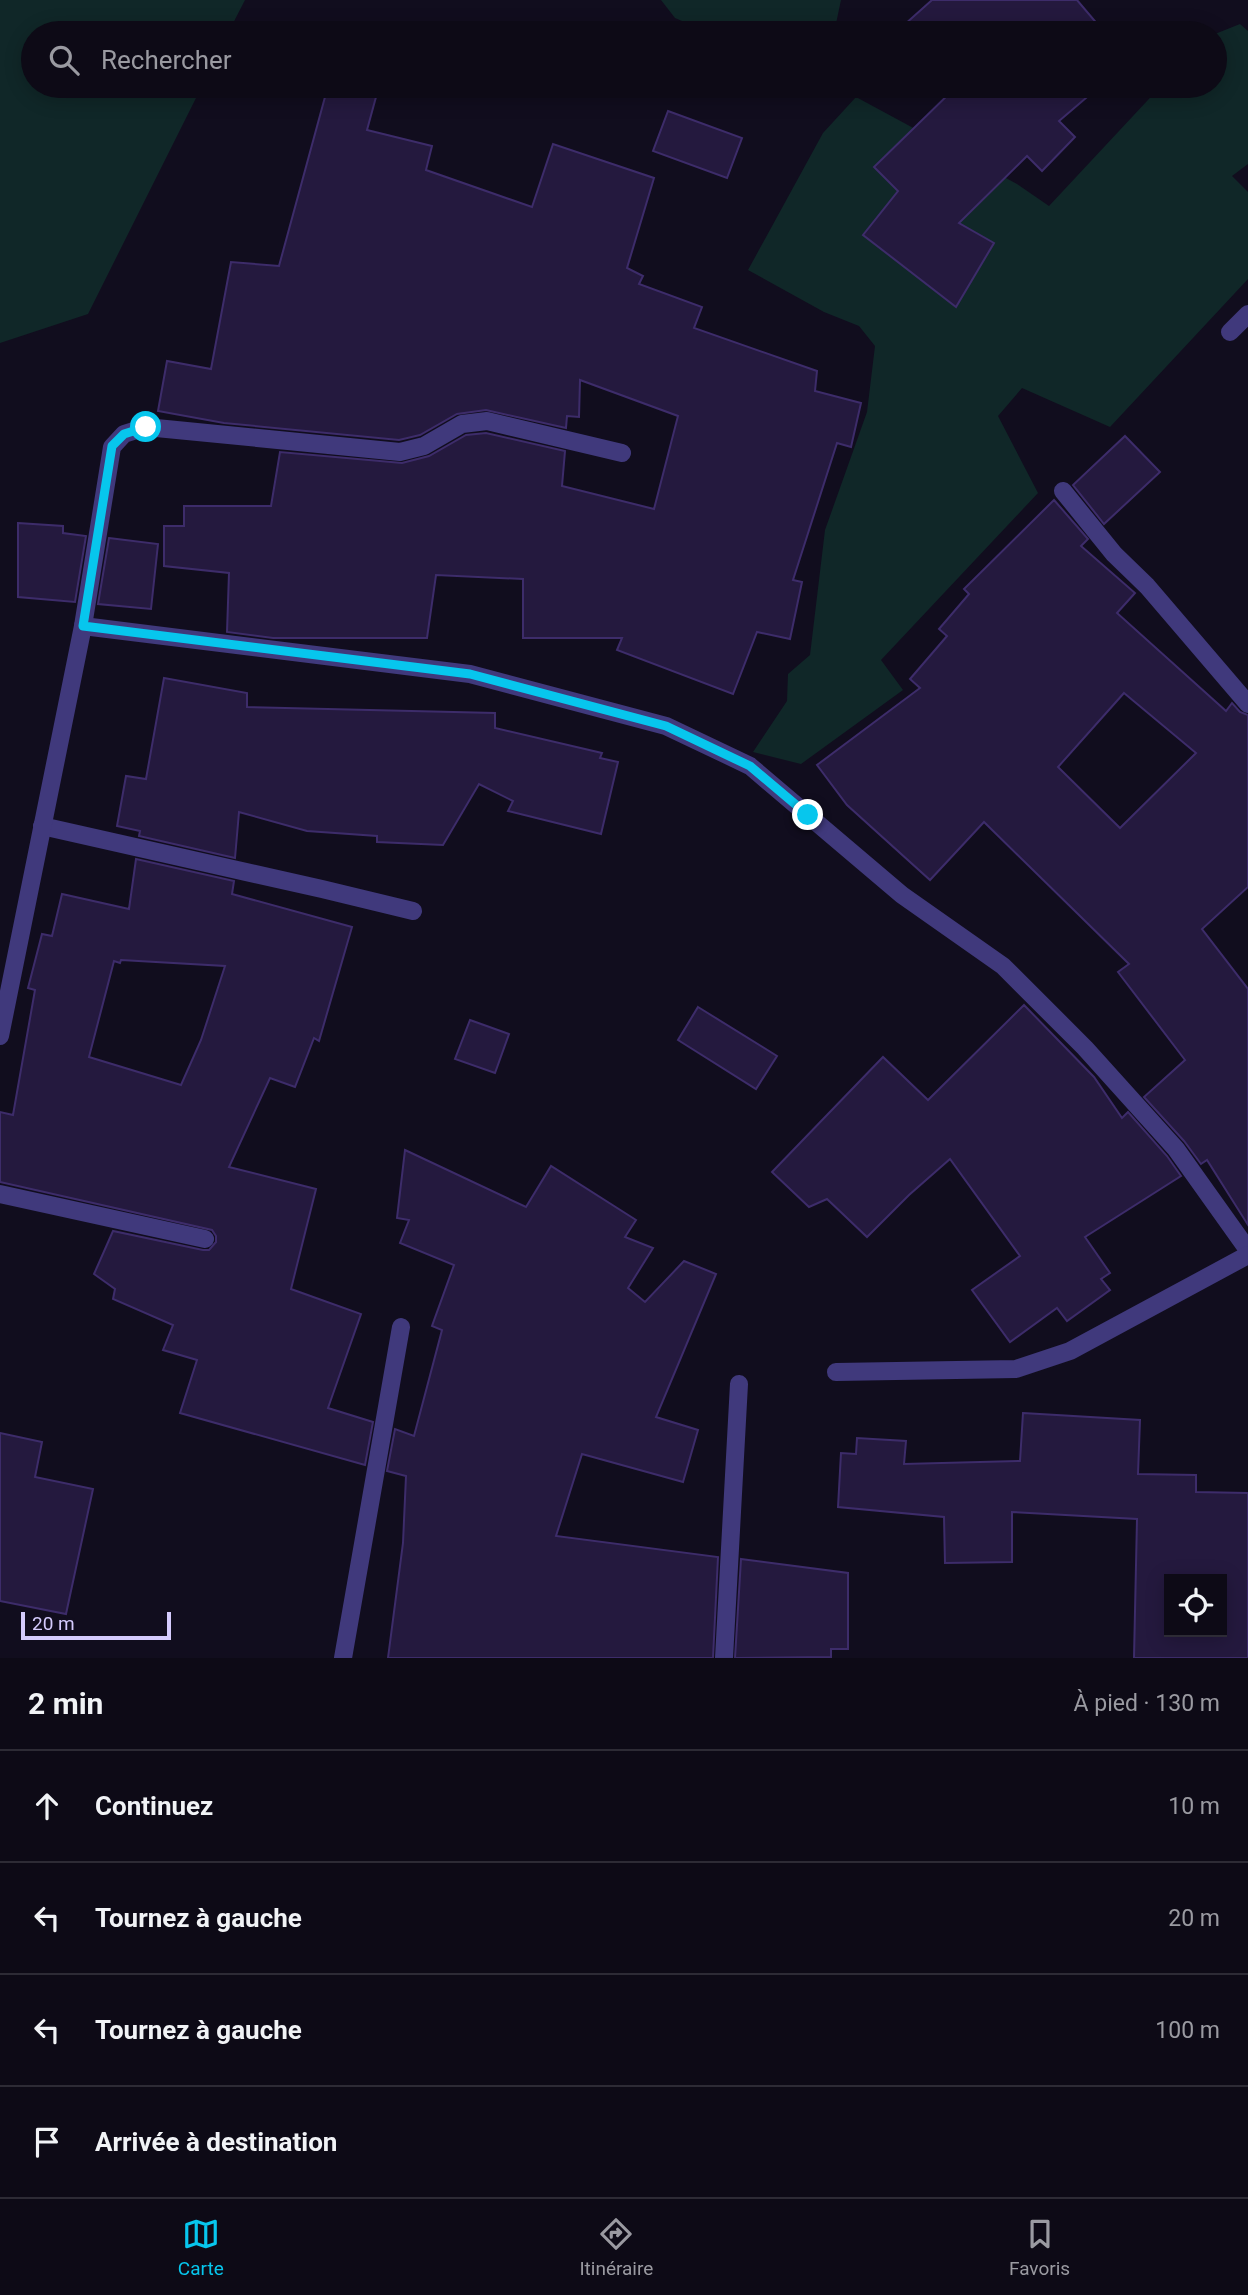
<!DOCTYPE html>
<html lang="fr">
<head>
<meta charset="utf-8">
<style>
	:root { --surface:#0d0a16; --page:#1b1823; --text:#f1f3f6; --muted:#9a9aa1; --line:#2d2b35; --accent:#07c6ed }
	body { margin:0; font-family:Roboto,sans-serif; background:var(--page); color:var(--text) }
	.controls { position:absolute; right:21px; bottom:21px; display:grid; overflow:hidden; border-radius:0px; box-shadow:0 4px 18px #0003 }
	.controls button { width:63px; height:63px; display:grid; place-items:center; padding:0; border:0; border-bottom:2px solid var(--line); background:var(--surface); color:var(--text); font:35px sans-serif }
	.scale { position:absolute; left:21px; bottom:18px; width:150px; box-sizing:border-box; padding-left:7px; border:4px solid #d5cbfd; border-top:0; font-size:19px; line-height:24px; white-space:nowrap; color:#d5cbfd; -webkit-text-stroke:5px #110d1e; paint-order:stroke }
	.stop { position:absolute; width:21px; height:21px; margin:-16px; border:5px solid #07c6ed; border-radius:50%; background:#fff }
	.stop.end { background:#07c6ed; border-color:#fff; box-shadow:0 2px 7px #0008 }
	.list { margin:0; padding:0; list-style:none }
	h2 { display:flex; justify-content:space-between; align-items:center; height:91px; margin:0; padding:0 28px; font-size:30px }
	h2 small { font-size:23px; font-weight:400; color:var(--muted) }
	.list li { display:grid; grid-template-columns:46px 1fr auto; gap:21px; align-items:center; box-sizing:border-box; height:112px; padding:0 28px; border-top:2px solid var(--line) }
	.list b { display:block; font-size:26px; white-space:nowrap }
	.list em { font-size:23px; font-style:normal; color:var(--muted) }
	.icon { flex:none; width:38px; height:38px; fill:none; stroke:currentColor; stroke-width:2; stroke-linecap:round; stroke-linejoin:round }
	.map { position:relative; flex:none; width:1248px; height:1658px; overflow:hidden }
	.search { position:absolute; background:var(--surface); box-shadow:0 4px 18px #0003; left:21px; right:21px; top:21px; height:77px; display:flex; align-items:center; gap:18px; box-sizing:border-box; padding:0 24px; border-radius:38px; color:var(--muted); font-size:26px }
	.sheet { height:539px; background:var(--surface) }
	nav { display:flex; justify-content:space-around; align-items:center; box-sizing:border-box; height:98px; border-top:2px solid var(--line); background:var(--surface); font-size:19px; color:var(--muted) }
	nav a { display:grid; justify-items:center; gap:4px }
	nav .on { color:var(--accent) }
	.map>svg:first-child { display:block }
</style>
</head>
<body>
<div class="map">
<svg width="1248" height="1658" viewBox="0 0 1248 1658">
	<rect width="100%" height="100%" fill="#110d1e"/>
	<g fill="#102728">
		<path d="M0,0H245L228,33H33V86H202L88,314L0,343Z"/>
		<path d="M661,0H841L834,33H710L675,18Z"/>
		<path d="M1240,24L1248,31V164L1232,176L1248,192V279L1110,427L1022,388L998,416L1038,493L881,660L903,690L801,764L753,752L787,701L788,674L810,655L825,530L867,412L875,346L859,326L824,312L748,270L823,133L856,97L1017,184L1049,206L1161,86H1215V34Z"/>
	</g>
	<g fill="#24193e" stroke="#3d2c6a" stroke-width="2" fill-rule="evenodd">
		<path d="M932,0H1077L1105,33H912L904,25Z"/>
		<path d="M328,86H379L367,130L432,146L426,170L532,207L553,144L654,178L627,268L643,276L639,284L702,307L694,328L817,371L815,391L861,403L851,447L837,443L793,580L802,582L790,639L757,632L733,694L617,650L622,638H523V579L436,575L427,638H273L227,632L229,573L164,566V526H184V506H271L280,452L402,463L429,456L466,435L486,433L565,451L562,486L654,509L678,416L580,380L579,417L567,416L566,428L486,410L457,414L420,435L399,440L224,423L158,411L167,361L211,369L231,262L279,266Z"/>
		<path d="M957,86H1100L1059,121L1075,137L1042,171L1027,156L959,223L994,243L956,307L863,235L898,191L874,167Z"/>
		<path d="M668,111L742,138L727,178L653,151Z"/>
		<path d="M1125,436L1160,472L1104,524L1073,485Z"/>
		<path d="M1054,500L1088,539L1081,546L1135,593L1117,613L1226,711L1232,703L1240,712L1248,715V887L1202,929L1248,989V1225L1207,1160L1201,1164L1184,1141L1144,1097L1185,1060L1118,972L1129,964L984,822L930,880L847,805L817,765L920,688L910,679L947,636L939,629L969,594L964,589ZM1124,693L1196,753L1120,828L1058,767Z"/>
		<path d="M18,523L63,526V533L86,536L75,602L18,597Z"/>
		<path d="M109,538L158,544L151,609L98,604Z"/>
		<path d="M164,678L247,693V707L495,713V728L602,753L600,758L618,762L601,834L508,811L513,801L479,784L443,845L377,842V836L307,831L239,812L235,858L139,836L140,831L117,826L126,776L146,779Z"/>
		<path d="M136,859L234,881L232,894L352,927L319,1041L314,1038L295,1087L270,1078L229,1167L316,1189L291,1289L361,1314L328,1408L373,1422L365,1465L180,1413L197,1360L163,1350L173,1325L113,1299L115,1289L94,1274L113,1231L203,1250H209L216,1242V1236L212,1230L0,1182V1112L13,1115L35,990L28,988L42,934L52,936L62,894L129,909ZM121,960L225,966L201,1040L181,1085L89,1057L114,961L120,963Z"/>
		<path d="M1024,1005L1094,1077L1122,1118L1128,1112L1167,1156L1181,1176L1085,1237L1110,1273L1101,1279L1110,1290L1067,1321L1057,1308L1010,1342L972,1290L1020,1256L950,1159L909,1195L867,1237L827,1199L809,1207L772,1172L883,1057L928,1100Z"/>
		<path d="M698,1007L777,1056L756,1089L678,1040Z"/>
		<path d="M470,1020L509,1034L495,1073L455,1059Z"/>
		<path d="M405,1150L526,1207L551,1166L636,1220L625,1237L653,1248L628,1288L645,1302L684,1261L716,1274L656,1417L698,1430L683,1482L582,1454L556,1536L718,1557L713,1658H388L403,1543L406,1476L387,1471L395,1429L414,1436L442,1330L432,1326L454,1265L400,1243L409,1220L397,1218Z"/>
		<path d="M1023,1413L1140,1420L1138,1474L1196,1475V1492L1248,1493V1658H1134L1137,1519L1012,1512V1562L945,1563L944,1517L838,1507L841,1453L856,1454L857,1438L906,1441L904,1464L1020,1461ZM1169,1579H1222V1632H1169Z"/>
		<path d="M0,1433L42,1442L35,1477L93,1489L66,1614L0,1601Z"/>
		<path d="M741,1559L848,1573V1649H831V1657L735,1658Z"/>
	</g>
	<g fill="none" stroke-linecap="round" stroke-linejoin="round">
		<g stroke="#40397c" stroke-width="18">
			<path d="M1230,332L1248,314"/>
			<path d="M1063,491L1114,554L1147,586L1248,704"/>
			<path d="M83,626L470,674L666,726L750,766L902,895L1003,966L1085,1048L1176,1149L1248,1250"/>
			<path d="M42,826L322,889L413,911"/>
			<path d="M0,1036L83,626L112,447L124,434L146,427L400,452L424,446L462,424L487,421L622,453"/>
			<path d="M0,1194L205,1239"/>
			<path d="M836,1372L1016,1369L1070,1351L1248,1255"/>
			<path d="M343,1658L401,1327"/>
			<path d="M724,1658L739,1384"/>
		</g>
	</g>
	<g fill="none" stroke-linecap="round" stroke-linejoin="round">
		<path stroke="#07c6ed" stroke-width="9" d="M146,427L124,434L112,446L83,626L470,674L666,726L750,766L808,815"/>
	</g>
</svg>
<div class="controls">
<button><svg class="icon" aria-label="locate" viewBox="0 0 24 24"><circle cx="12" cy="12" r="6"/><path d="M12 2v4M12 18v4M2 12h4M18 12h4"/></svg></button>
</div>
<div class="scale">20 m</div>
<div class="stop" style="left:146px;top:427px"></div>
<div class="stop end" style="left:808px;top:815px"></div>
<div class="search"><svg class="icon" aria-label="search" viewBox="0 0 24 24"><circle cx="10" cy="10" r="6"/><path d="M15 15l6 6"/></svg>Rechercher</div>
</div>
<section class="sheet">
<h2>2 min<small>À pied · 130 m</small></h2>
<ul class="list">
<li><svg class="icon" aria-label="ahead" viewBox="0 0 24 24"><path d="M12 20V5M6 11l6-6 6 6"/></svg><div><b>Continuez</b></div><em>10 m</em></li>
<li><svg class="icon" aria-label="left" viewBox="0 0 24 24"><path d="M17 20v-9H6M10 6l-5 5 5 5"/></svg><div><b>Tournez à gauche</b></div><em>20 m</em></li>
<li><svg class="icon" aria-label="left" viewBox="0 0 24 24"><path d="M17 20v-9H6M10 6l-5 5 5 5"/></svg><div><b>Tournez à gauche</b></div><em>100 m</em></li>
<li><svg class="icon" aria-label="arrive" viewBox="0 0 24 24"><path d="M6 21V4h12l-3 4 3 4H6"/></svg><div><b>Arrivée à destination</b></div></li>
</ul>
</section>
<nav>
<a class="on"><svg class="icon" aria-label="map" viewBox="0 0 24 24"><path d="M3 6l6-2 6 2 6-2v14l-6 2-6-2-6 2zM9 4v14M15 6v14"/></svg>Carte</a>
<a><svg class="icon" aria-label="directions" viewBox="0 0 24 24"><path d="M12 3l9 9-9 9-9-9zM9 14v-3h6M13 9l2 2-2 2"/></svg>Itinéraire</a>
<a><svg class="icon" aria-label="saved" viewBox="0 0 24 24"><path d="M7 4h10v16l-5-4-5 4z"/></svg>Favoris</a>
</nav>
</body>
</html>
